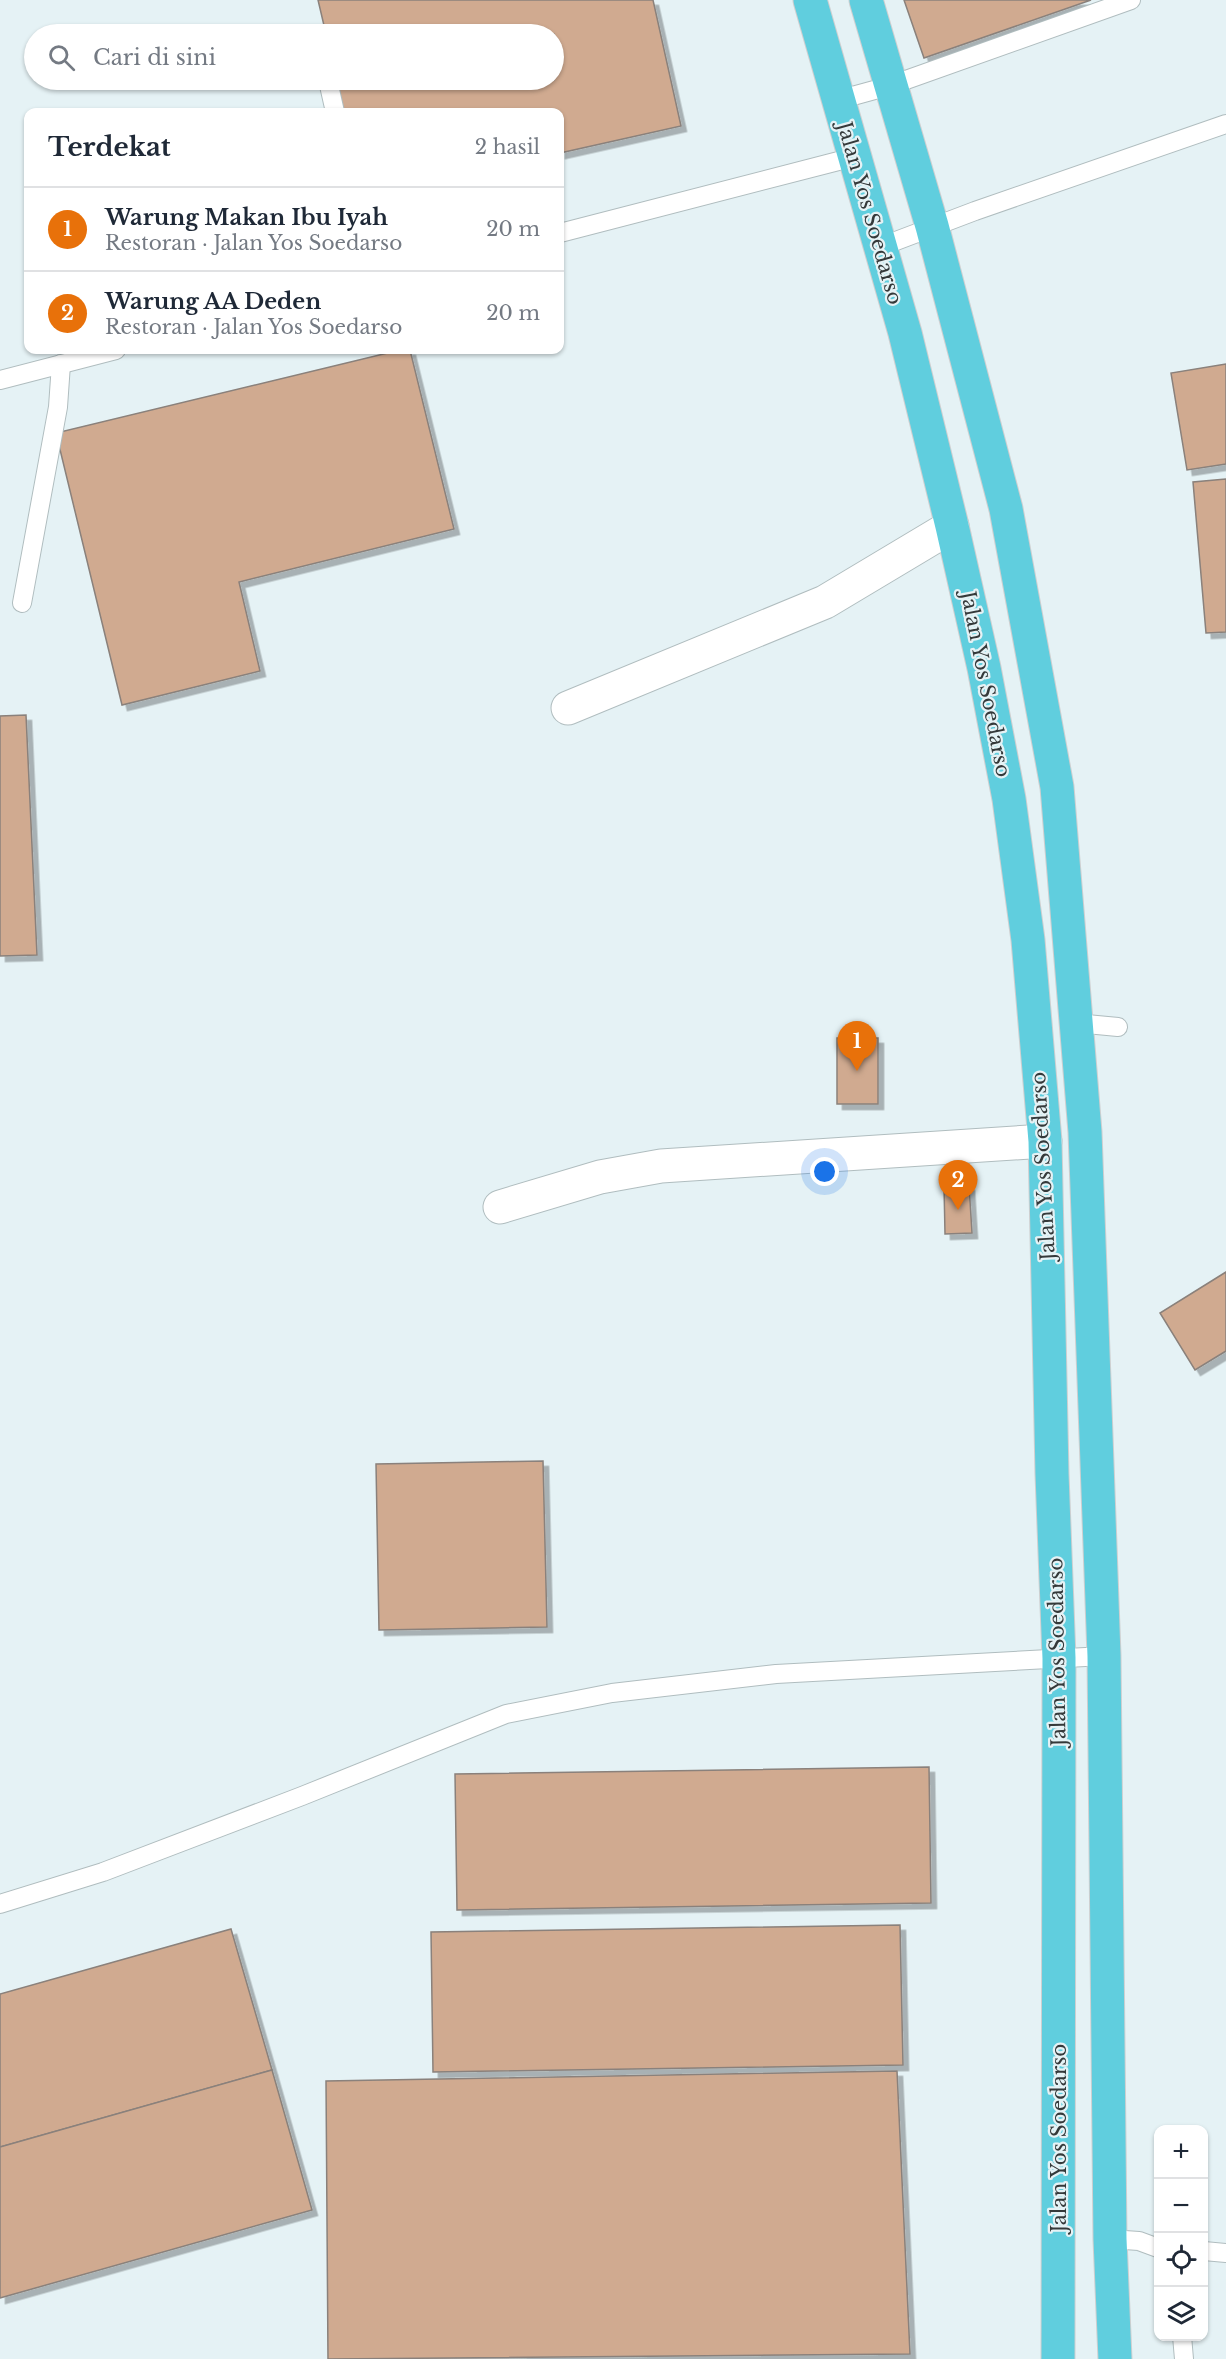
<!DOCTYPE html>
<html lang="id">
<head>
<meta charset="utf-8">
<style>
	:root { --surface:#fff; --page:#f2f2f3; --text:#1f2937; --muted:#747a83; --line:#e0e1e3; --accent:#bc6202 }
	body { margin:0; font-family:"Libre Baskerville",serif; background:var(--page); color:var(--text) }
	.controls { position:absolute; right:18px; bottom:18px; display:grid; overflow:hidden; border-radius:12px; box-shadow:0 2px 4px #0004 }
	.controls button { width:54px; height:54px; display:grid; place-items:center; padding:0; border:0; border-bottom:2px solid var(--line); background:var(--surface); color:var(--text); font:30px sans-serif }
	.you { position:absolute; left:825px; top:1172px; width:21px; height:21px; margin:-15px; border:4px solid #fff; border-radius:50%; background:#1a73e8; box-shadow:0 0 0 9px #1a73e833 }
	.badge { display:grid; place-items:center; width:39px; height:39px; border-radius:50%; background:var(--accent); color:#fff; font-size:20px; font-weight:700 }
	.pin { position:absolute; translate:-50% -50px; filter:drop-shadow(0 2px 3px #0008) }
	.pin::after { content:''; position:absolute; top:32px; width:21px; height:18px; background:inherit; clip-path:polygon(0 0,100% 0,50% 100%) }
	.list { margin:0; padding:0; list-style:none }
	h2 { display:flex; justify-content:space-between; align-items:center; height:78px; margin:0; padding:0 24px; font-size:26px }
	h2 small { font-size:20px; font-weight:400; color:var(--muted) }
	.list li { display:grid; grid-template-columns:39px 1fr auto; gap:18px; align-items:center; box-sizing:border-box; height:84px; padding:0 24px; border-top:2px solid var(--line) }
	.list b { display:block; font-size:22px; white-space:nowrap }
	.list p { margin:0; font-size:20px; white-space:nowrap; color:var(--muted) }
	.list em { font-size:20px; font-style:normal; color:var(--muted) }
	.icon { flex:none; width:33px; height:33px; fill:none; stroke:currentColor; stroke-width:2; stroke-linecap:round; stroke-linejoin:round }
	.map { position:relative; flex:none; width:1226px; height:2359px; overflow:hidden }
	.search { position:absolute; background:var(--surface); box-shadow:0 2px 4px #0004; left:24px; top:24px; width:540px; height:66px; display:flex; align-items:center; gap:15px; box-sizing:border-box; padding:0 21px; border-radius:33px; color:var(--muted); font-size:22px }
	.panel { position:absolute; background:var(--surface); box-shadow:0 2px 4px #0004; left:24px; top:108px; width:540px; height:246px; border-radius:12px }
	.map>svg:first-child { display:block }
</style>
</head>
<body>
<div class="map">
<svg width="1226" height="2359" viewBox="0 0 1226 2359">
	<defs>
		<filter id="shadow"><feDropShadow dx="5.5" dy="5.5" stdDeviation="0" flood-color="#0004"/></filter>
	</defs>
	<rect width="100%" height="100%" fill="#e5f2f5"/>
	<g fill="#d0aa90" stroke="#8a817b" stroke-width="1.5" filter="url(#shadow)">
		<path d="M318,0H653L681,126L560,153V112H343L336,80H554V34H326Z"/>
		<path d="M904,0H1091L924,58Z"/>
		<path d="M400,350H410L454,529L239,582L260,671L122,705L56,433Z"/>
		<path d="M1226,364V464L1187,470L1171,373Z"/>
		<path d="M1226,479V632L1206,633L1193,482Z"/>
		<path d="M26,715L37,955L0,956V716Z"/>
		<rect x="837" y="1038" width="41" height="66"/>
		<path d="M969,1185L972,1233L945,1234L944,1186Z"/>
		<path d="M1226,1272V1351L1195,1370L1160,1313Z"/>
		<path d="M543,1461L547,1627L379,1630L376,1464Z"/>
		<path d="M929,1767L931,1903L457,1910L455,1774Z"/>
		<path d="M900,1925L903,2065L433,2072L431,1932Z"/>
		<path d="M231,1929L272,2070L0,2147V1994Z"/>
		<path d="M272,2070L312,2210L0,2298V2147Z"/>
		<path d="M897,2071L910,2354L328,2359L326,2081Z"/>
	</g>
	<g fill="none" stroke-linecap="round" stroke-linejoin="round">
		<defs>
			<g id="service">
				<path d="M328,81L335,112"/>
				<path d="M838,100L889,86L1131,0"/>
				<path d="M560,233L854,157"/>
				<path d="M880,247L975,211L1226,124"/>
				<path d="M0,380L116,350"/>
				<path d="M22,603L58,407L61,364"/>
				<path d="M1076,1023L1118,1027"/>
				<path d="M0,1904L103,1872L302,1796L506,1714L612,1693L776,1674L1104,1656"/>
				<path d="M1110,2239L1139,2241L1158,2248"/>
				<path d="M1204,2251L1226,2253"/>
				<path d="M1182,2336L1184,2359"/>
			</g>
			<g id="minor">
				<path d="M568,708L825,602L952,526"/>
				<path d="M500,1207L600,1177L661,1166L1045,1141"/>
			</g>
			<g id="trunk">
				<path d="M810,0L905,333L952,526L984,668L1009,799L1028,940L1045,1141L1052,1474L1059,1658L1058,2359"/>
				<path d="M866,0L932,226L1006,509L1057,787L1085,1132L1104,1656L1110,2239L1115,2359"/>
			</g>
		</defs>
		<use href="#service" stroke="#b0bdbf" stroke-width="20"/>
		<use href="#minor" stroke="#b0bdbf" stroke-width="35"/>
		<use href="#trunk" stroke="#cecfd0" stroke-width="35"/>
		<use href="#service" stroke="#fff" stroke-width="18"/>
		<use href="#minor" stroke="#fff" stroke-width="33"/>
		<use href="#trunk" stroke="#60cede" stroke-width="33"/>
	</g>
	<g text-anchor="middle" stroke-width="4.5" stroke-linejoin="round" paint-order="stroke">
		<g font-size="20" fill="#34393a" stroke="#e5f2f5">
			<text transform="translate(870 213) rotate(74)" y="7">Jalan Yos Soedarso</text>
			<text transform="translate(986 684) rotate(79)" y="7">Jalan Yos Soedarso</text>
			<text transform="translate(1043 1166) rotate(-93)" y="7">Jalan Yos Soedarso</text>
			<text transform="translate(1057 1652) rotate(-91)" y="7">Jalan Yos Soedarso</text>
			<text transform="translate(1059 2138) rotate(-90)" y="7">Jalan Yos Soedarso</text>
		</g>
	</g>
</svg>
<div class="controls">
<button>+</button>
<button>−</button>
<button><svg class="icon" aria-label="locate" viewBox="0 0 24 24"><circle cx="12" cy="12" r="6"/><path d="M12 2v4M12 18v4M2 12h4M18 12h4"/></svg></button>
<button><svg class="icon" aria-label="layers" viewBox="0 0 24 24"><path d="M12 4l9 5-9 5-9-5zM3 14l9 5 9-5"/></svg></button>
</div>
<div class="you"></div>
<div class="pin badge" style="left:857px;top:1071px;background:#e8710a">1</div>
<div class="pin badge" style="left:958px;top:1210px;background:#e8710a">2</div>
<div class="search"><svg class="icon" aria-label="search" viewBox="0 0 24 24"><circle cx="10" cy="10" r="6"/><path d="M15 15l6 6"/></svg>Cari di sini</div>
<section class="panel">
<h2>Terdekat<small>2 hasil</small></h2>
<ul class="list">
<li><span class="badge" style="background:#e8710a">1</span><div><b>Warung Makan Ibu Iyah</b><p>Restoran · Jalan Yos Soedarso</p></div><em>20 m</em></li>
<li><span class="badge" style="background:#e8710a">2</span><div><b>Warung AA Deden</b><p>Restoran · Jalan Yos Soedarso</p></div><em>20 m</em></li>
</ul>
</section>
</div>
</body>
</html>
